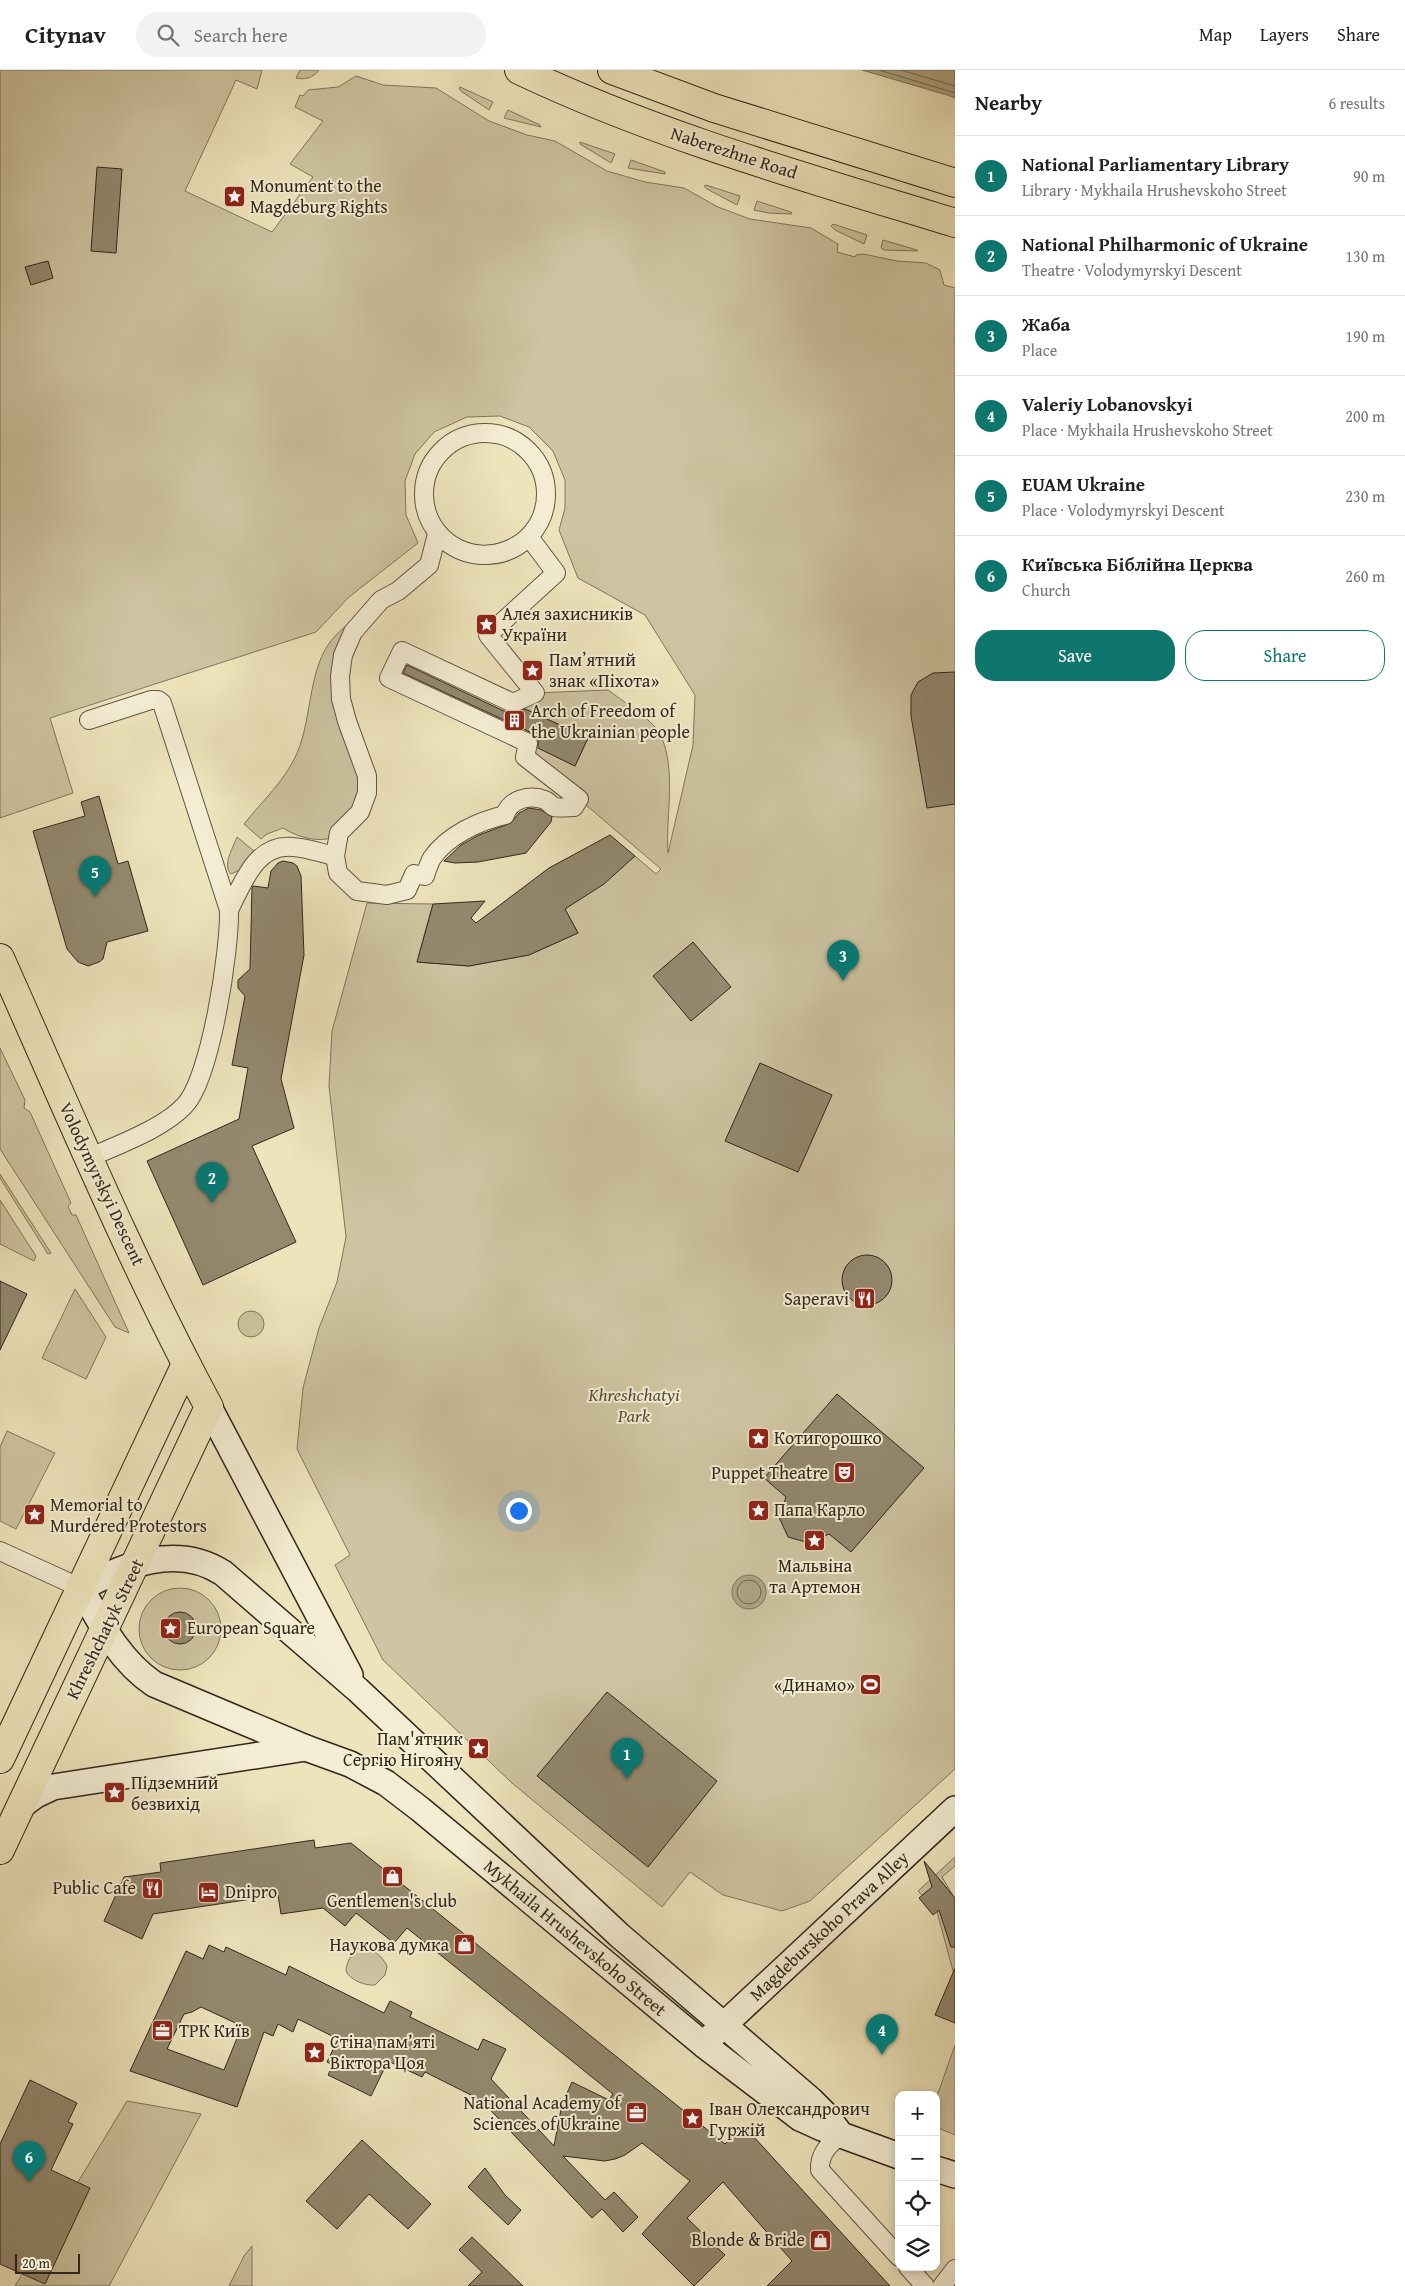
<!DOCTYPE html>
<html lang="en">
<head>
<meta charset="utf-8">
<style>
	:root { --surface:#fff; --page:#f2f2f2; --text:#202124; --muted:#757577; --line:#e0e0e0; --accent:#0f766e }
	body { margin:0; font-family:"Gentium Book Plus",serif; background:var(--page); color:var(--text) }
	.controls { position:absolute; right:15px; bottom:15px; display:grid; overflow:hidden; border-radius:10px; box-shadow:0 2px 8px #0003 }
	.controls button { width:45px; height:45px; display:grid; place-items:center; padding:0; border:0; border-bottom:1px solid var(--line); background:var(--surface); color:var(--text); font:25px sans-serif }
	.scale { position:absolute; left:15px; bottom:12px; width:65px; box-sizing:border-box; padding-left:5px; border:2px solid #31271b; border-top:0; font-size:14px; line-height:18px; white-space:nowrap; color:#31271b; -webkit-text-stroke:4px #f4edd3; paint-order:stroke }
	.you { position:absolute; left:518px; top:1440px; width:18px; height:18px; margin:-12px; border:4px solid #fff; border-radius:50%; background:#1a73e8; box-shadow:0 0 0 8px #1a73e833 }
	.badge { display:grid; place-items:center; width:32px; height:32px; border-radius:50%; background:var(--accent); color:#fff; font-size:16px; font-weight:700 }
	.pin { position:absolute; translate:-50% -41px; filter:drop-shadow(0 1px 2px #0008) }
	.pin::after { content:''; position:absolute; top:26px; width:18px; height:15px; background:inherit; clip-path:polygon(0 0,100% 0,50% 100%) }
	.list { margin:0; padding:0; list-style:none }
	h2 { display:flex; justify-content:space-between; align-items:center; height:65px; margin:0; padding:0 20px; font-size:21px }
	h2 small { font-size:16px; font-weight:400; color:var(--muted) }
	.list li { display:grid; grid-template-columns:32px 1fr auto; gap:15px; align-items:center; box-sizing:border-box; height:80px; padding:0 20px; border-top:1px solid var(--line) }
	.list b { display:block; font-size:19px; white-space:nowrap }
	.list p { margin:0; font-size:16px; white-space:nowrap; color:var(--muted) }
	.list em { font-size:16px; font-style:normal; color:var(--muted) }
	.actions { display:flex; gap:10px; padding:15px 20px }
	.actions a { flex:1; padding:11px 0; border:1px solid var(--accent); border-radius:20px; text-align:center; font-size:18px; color:var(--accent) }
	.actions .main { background:var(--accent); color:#fff }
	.icon { flex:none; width:28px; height:28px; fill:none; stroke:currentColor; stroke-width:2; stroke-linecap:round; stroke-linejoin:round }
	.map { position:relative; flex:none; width:955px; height:2216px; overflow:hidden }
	header { display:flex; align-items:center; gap:30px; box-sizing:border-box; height:70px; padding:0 25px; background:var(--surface); border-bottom:1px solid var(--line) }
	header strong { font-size:24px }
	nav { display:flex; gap:28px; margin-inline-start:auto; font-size:18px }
	.search { width:350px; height:45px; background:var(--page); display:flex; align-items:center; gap:12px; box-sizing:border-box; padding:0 18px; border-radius:28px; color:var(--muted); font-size:19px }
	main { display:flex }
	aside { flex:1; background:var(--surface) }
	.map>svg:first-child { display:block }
</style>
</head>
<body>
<header>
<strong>Citynav</strong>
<div class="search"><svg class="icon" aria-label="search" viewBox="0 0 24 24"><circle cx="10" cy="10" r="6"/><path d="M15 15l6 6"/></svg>Search here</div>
<nav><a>Map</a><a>Layers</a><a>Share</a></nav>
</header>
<main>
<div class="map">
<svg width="955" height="2216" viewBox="0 0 955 2216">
	<rect width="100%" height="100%" fill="#eee4bc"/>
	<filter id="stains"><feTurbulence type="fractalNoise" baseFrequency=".004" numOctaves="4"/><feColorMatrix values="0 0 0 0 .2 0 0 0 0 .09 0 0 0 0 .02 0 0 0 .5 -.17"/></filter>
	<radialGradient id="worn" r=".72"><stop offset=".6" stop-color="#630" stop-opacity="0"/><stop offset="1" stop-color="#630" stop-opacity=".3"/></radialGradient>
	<g fill="#cec4a1" stroke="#80765e">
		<path d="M0,0H262L257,19L236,10L185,121L272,162L313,107L290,94L323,51L295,37L300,25L303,26L308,20L338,17L356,6L383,15L436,18L489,51L527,65L555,71L607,101L645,112L684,118L718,137L750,149L811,158L838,174L837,182L855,187L856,185L863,184L897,191L926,193L940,200L944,215L955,218V1699L810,1831L782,1841L723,1825L690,1802L662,1837L512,1713L383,1590L335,1495L350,1485L297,1379L303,1318L319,1258L337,1212L346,1167L329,1016L332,961L367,833L433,834L417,892L469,896L529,885L578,863L565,839L635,786L656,804L661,799L579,729L525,687L528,673L575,696L588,668L513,633L535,623L608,620C620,629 647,647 656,658C679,690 665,747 668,783L693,675L695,625L645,545L578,508L559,460L565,438V410L553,381L529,357L500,346L467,347L434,362L415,384L405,411L406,445L418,473L349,527L316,562L50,648L73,723L0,748Z"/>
		<path d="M300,0H319C313,8 305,10 296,8Z"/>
		<path d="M460,17L493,32L489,40L461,21L459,18Z"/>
		<path d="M508,40L540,55L541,57L504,48Z"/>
		<path d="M580,72L615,84L611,93L580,74Z"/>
		<path d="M631,90L665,102V104L628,98Z"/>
		<path d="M706,115L740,126L737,135L707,119L704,116Z"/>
		<path d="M757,131L791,142L792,144L768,143L754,140Z"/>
		<path d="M833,154L867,165L864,174L835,160L831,156Z"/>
		<path d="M883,170L917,180L918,181L884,180L881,178Z"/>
		<path d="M362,544L340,606L367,723C359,734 349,755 340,763C324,776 297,767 283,758L267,764L261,769L244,754C263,730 286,710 298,681C311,649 309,603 328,575C337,562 349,553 362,544Z"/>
		<path d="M237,767L254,781L240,800L231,804C222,795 233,778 237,767Z"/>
		<path d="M0,978L25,1030L24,1038L30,1042L71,1133L68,1136L72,1145H76L129,1263L115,1257L0,1079Z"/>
		<path d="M0,1104L51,1183L48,1184L0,1108Z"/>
		<path d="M0,1130L36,1186L34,1191L0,1174Z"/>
		<path d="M75,1219L106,1267L86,1309L42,1288Z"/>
		<circle cx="251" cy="1254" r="13"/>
		<path d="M7,1361L55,1383L16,1459L0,1451V1377Z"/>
		<circle cx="180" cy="1559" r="41"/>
		<path d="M955,1787V1796L942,1807L955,1829V1908L937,1842L918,1821Z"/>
		<path d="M362,1876C372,1878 383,1887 387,1896L385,1905L375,1915C365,1916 350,1910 346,1901C346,1891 354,1880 362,1876Z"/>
		<path d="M955,1975V2065L936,2057V2029Z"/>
		<path d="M127,2031L201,2044L109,2216H15Z"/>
		<path d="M252,2176V2216H229L244,2186Z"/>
	</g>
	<g fill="#aea485" stroke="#7c725b">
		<path d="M862,0H955V28L947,25Z"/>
		<circle cx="749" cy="1522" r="17"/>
	</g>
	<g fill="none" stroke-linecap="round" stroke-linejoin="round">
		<g stroke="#706650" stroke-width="1">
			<path d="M879,0L955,23"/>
			<path d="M901,0L955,16"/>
			<circle cx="749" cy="1522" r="12"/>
		</g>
	</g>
	<g fill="#93896f" stroke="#31271b" fill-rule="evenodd">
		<path d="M97,97L122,99L116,183L91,181Z"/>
		<path d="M48,191L53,208L31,215L25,197Z"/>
		<path d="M407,595L508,643L513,644L525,639L588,668L575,696L538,678V670L532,663L403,603Z"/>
		<path d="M955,602V734L927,738L911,646V625L918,612L933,603Z"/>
		<path d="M99,726L118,794L128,791L148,861L107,872L103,889L99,892L88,896L78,892L67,879L33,761L85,746L81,732Z"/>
		<path d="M529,738L541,740L552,747L551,752L526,783L478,792L455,793L444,791L461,775L479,765L511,753L519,743Z"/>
		<path d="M610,765L635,786L604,814L565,839L578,863L529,885L469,896L417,892L433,834L485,831L471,848L476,853L549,798Z"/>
		<path d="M283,791L293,793L297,796L301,806L304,885L281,1009L294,1058L252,1076L296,1172L203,1215L147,1091L239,1049L248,998L232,995L245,926L238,918V910L250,899L252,818L253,816L268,818L271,801L278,793Z"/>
		<path d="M693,872L731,917L691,951L653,906Z"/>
		<path d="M760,993L832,1025L798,1102L725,1071Z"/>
		<circle cx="867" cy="1210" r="25"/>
		<path d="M0,1211L27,1224L0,1280Z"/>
		<path d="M837,1324L924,1398L851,1482L829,1464L809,1473L788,1467L779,1447L786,1427L764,1408Z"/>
		<circle cx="180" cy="1558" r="16"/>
		<path d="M607,1622L717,1711L648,1797L537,1706Z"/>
		<path d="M314,1770L315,1778L351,1773L725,2074L743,2055L890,2216H767L792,2191L723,2112L687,2148L725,2185L694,2216L642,2164L690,2111L642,2073L625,2085L615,2089L605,2091L563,2086L605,2130L614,2122L638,2147L623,2162L602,2139L592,2148L481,2030L425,2002L422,2007L388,1991L371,2026L328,2005L333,1995L327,1992L338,1969L298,1949L293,1962L278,1954L273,1966L264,1962L237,2037L130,2001L186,1881L203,1889L209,1875L224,1882L226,1877L286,1905L289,1896L384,1943L390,1931L412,1942L410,1947L478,1980L483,1969L506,1979L491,2009L554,2076L562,2034L572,2012L609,2030L613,2024L407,1858L394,1873L356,1843L345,1856L323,1838L281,1844L278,1825L153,1844L142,1869L104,1851L124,1807L161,1802L160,1793ZM201,1937L242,1956L224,2000L167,1979L184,1944L192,1942Z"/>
		<path d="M924,1791L955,1828V1877H951L939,1840L933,1845L919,1828L932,1817Z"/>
		<path d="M955,1898V1953L935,1945Z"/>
		<path d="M30,2010L77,2033L68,2052L73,2054L51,2100L90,2118L45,2214L0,2194V2074Z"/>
		<path d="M362,2070L431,2134L408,2159L369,2124L337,2159L306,2131Z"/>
		<path d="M485,2098L505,2125L521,2140L508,2155L468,2117Z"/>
		<path d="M472,2167L495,2189L523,2216H468L482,2202L459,2180Z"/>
	</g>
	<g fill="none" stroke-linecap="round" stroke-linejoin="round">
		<defs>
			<g id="street">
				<circle cx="485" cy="424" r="61"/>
				<path d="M437,464C464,490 500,492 529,467L556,503L488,565L535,623L513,633L402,581L389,608L528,673L525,687L579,729L574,737C568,737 560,738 554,737C550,735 548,731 545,730C530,724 510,729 505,745C479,751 448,765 432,788C429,793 427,800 425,806L414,804L407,820L387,825L357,821L338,803L335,786L339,763L360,742L367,723V706L347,651L341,629L340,606L343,585L353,562L381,530L398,521L429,495Z"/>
				<path d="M89,650L151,630H158L162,633L229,840C230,879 211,1007 185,1035C163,1059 119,1074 89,1088"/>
				<path d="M229,840C243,813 256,773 293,777C307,778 321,783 335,786"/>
				<path d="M0,1481L81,1518"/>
				<path d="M841,2065C829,2074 819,2084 820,2100L899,2187"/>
				<path d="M908,2197L925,2216"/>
				<path d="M942,2216L955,2199"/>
			</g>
			<g id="secondary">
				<path d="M209,1337L350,1605"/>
				<path d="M21,1736L36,1725L53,1717L306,1678"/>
				<path d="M711,1967L955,1739"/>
				<path d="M841,2065L826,2045L811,2030L619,1865L358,1620L223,1503C177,1473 125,1495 81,1518C101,1554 119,1590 154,1614L306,1678L350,1694L386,1713L420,1739L704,1975L800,2048L822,2058L899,2086"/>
				<path d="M936,2099L955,2105"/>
			</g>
			<g id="primary">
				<path d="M519,0C658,66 808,108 955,153"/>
				<path d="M612,0L714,38L955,113"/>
				<path d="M0,888C67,1038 131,1192 209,1337L0,1780"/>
				<path d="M0,1689L186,1294"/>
			</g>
		</defs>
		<use href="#street" stroke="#605643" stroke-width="20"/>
		<use href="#secondary" stroke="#31271b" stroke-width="28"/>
		<use href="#primary" stroke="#31271b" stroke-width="30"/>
		<use href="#street" stroke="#f4edd3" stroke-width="18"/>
		<use href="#secondary" stroke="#f4edd3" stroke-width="25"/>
		<use href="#primary" stroke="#eee4bc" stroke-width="28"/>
	</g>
	<defs>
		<symbol id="sight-square" viewBox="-11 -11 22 22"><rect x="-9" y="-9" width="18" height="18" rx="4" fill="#8f2418" stroke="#f4edd3"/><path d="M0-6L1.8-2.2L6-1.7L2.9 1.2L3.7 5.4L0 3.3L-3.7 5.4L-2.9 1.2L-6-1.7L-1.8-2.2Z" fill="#fff"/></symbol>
		<symbol id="building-square" viewBox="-11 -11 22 22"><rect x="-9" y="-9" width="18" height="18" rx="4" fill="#8f2418" stroke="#f4edd3"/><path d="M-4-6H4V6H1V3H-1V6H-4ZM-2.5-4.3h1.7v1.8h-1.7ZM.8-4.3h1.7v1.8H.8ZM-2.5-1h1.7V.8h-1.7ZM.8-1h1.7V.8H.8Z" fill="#fff"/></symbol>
		<symbol id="restaurant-square" viewBox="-11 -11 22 22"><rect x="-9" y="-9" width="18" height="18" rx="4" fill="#8f2418" stroke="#f4edd3"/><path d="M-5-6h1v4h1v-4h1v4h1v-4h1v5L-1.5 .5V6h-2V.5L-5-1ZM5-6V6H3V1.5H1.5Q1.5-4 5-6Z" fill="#fff"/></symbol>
		<symbol id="theatre-square" viewBox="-11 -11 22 22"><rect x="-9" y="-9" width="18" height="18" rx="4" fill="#8f2418" stroke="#f4edd3"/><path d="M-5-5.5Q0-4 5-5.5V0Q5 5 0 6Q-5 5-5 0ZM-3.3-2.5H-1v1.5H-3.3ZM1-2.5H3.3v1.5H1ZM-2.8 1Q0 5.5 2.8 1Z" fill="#fff"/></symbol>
		<symbol id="stadium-square" viewBox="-11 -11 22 22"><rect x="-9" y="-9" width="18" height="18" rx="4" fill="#8f2418" stroke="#f4edd3"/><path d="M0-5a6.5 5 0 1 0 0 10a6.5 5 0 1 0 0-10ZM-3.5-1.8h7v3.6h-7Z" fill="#fff"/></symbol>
		<symbol id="shop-square" viewBox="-11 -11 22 22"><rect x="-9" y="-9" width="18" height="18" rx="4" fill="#8f2418" stroke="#f4edd3"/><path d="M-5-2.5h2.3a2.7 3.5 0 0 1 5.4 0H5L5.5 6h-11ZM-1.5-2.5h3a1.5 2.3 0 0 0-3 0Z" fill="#fff"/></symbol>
		<symbol id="hotel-square" viewBox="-11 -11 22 22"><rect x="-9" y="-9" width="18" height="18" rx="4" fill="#8f2418" stroke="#f4edd3"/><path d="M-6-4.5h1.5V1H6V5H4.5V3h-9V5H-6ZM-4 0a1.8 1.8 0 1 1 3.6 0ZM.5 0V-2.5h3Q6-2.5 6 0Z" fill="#fff"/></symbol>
		<symbol id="office-square" viewBox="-11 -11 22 22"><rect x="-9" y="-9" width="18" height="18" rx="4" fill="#8f2418" stroke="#f4edd3"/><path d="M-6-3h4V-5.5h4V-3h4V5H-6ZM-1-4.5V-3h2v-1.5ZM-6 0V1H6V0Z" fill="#fff"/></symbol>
	</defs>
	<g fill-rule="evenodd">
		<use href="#sight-square" x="222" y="114" width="25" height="25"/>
		<use href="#sight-square" x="474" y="542" width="25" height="25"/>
		<use href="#sight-square" x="520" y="588" width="25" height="25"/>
		<use href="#building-square" x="502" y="638" width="25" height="25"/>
		<use href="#restaurant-square" x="852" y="1216" width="25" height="25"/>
		<use href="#sight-square" x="746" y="1356" width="25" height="25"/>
		<use href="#theatre-square" x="832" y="1390" width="25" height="25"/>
		<use href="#sight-square" x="746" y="1428" width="25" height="25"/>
		<use href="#sight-square" x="22" y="1432" width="25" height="25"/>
		<use href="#sight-square" x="802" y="1458" width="25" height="25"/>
		<use href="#sight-square" x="158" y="1546" width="25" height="25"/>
		<use href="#stadium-square" x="858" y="1602" width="25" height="25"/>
		<use href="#sight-square" x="466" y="1666" width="25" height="25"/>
		<use href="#sight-square" x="102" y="1710" width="25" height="25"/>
		<use href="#shop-square" x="380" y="1794" width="25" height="25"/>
		<use href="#restaurant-square" x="140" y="1806" width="25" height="25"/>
		<use href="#hotel-square" x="196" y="1810" width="25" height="25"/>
		<use href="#shop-square" x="452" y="1862" width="25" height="25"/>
		<use href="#office-square" x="150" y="1948" width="25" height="25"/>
		<use href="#sight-square" x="302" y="1970" width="25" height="25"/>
		<use href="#office-square" x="624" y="2030" width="25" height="25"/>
		<use href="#sight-square" x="680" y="2036" width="25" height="25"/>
		<use href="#shop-square" x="808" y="2158" width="25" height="25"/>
	</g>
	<g text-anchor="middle" stroke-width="4" stroke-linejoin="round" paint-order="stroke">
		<g font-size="18" fill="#31271b" stroke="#f4edd3">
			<text transform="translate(734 83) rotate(18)" y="6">Naberezhne Road</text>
			<text transform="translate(102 1114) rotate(65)" y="6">Volodymyrskyi Descent</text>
			<text transform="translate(105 1559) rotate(-64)" y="6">Khreshchatyk Street</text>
			<text transform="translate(829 1856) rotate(-43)" y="6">Magdeburskoho Prava Alley</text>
			<text transform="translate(575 1868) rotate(40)" y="6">Mykhaila Hrushevskoho Street</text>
		</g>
		<g font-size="18" fill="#31271b" stroke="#f4edd3" text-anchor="start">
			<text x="250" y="122">Monument to the<tspan x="250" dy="21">Magdeburg Rights</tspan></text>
			<text x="502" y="550">Алея захисників<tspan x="502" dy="21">України</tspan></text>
			<text x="549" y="596">Памʼятний<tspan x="549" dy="21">знак «Піхота»</tspan></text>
			<text x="531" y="647">Arch of Freedom of<tspan x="531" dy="21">the Ukrainian people</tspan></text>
			<text x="849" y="1235" text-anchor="end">Saperavi</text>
			<text x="774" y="1374">Котигорошко</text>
			<text x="828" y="1409" text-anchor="end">Puppet Theatre</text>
			<text x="50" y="1441">Memorial to<tspan x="50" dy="21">Murdered Protestors</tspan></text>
			<text x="774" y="1446">Папа Карло</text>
			<text x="815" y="1502" text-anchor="middle">Мальвіна<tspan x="815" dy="21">та Артемон</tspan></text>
			<text x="187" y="1564">European Square</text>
			<text x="855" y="1621" text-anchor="end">«Динамо»</text>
			<text x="463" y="1675" text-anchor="end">Пам'ятник<tspan x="463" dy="21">Сергію Нігояну</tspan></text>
			<text x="131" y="1719">Підземний<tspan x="131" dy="21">безвихід</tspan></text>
			<text x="136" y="1824" text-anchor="end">Public Cafe</text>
			<text x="225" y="1828">Dnipro</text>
			<text x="392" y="1837" text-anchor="middle">Gentlemen's club</text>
			<text x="449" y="1881" text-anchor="end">Наукова думка</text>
			<text x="179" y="1967">ТРК Київ</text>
			<text x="330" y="1978">Стіна пам’яті<tspan x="330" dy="21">Віктора Цоя</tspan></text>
			<text x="620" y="2039" text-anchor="end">National Academy of<tspan x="620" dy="21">Sciences of Ukraine</tspan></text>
			<text x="709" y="2045">Іван Олександрович<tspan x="709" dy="21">Гуржій</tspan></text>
			<text x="805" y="2176" text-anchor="end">Blonde &amp; Bride</text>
		</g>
		<g font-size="18" font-style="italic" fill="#584e3c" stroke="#f4edd3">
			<text x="634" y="1331">Khreshchatyi<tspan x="634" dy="21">Park</tspan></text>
		</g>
	</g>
	<rect width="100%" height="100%" filter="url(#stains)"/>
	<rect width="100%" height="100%" fill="url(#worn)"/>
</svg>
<div class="controls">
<button>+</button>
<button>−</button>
<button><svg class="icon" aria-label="locate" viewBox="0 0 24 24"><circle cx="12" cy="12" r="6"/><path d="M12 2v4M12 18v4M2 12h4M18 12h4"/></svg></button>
<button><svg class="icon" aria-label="layers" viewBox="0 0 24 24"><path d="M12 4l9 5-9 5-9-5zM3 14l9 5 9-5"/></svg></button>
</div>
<div class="scale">20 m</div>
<div class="you"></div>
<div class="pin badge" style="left:627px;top:1709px">1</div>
<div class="pin badge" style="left:212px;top:1133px">2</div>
<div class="pin badge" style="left:843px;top:911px">3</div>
<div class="pin badge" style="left:882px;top:1985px">4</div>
<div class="pin badge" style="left:95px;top:827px">5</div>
<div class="pin badge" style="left:29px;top:2112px">6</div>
</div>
<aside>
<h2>Nearby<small>6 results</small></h2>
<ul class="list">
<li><span class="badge">1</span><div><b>National Parliamentary Library</b><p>Library · Mykhaila Hrushevskoho Street</p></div><em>90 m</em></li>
<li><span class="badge">2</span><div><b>National Philharmonic of Ukraine</b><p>Theatre · Volodymyrskyi Descent</p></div><em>130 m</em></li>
<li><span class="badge">3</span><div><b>Жаба</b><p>Place</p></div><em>190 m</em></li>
<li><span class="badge">4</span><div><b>Valeriy Lobanovskyi</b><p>Place · Mykhaila Hrushevskoho Street</p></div><em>200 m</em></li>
<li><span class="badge">5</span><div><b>EUAM Ukraine</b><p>Place · Volodymyrskyi Descent</p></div><em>230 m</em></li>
<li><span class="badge">6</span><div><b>Київська Біблійна Церква</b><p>Church</p></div><em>260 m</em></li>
</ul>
<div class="actions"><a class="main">Save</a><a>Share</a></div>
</aside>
</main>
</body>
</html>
